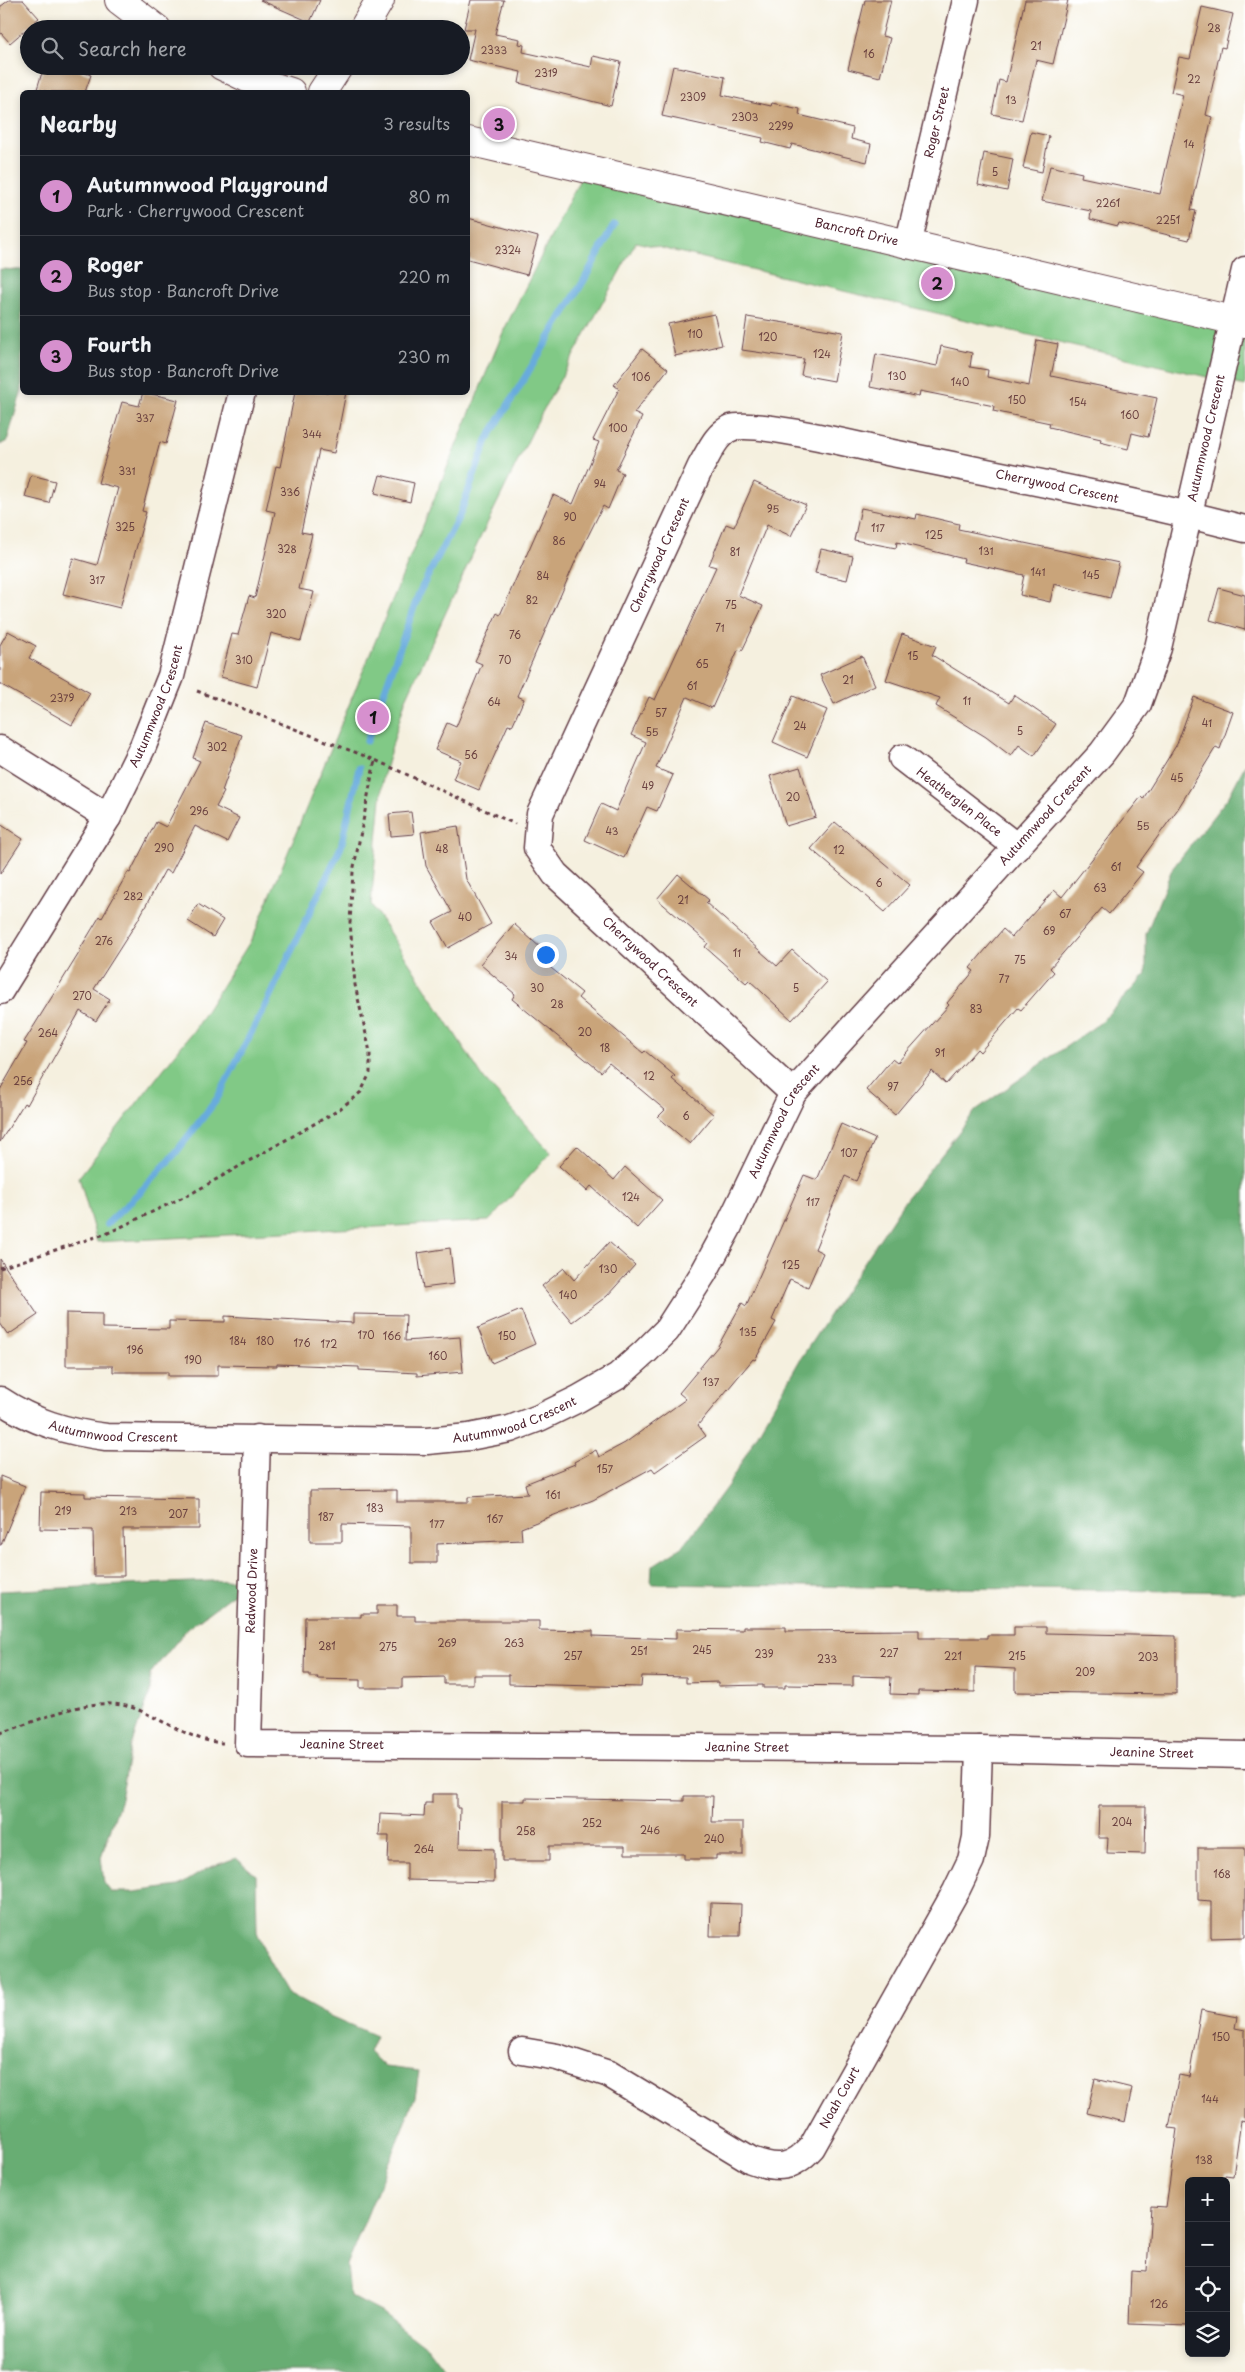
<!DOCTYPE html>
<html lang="en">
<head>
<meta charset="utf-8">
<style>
	:root { --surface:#171b24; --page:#242831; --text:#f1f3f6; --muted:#9ea1a6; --line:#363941; --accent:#d690ce }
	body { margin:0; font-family:"Playpen Sans",sans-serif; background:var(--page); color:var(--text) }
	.controls { position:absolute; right:15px; bottom:15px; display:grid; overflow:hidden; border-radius:8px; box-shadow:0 2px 8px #0003 }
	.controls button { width:45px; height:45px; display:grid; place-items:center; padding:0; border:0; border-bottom:1px solid var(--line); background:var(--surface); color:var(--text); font:25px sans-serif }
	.you { position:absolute; left:545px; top:954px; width:18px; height:18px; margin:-12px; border:4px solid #fff; border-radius:50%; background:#1a73e8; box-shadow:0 0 0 8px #1a73e833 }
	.badge { display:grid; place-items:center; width:32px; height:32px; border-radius:50%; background:var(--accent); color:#111; font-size:16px; font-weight:700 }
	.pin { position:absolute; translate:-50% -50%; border:2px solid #fff; box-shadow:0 1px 5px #0006 }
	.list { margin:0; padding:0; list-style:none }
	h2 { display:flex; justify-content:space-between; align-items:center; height:65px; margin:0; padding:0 20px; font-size:21px }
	h2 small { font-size:16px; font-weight:400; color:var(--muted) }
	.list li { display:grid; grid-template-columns:32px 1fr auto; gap:15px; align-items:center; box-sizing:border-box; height:80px; padding:0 20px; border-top:1px solid var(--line) }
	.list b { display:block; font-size:19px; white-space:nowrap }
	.list p { margin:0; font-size:16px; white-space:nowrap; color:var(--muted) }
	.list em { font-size:16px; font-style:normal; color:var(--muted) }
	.icon { flex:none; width:28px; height:28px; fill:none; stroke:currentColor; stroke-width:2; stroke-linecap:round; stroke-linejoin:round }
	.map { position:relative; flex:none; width:1245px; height:2372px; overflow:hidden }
	.search { position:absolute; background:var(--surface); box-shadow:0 2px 8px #0003; left:20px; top:20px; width:450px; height:55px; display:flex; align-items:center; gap:12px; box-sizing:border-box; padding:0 18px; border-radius:28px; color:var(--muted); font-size:19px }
	.panel { position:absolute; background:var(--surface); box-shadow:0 2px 8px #0003; left:20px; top:90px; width:450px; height:305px; border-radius:8px }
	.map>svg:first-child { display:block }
</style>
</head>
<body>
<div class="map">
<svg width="1245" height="2372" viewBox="0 0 1245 2372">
	<rect width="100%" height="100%" fill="#fff"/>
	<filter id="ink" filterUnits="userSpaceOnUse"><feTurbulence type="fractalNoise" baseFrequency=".02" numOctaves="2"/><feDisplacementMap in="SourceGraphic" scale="10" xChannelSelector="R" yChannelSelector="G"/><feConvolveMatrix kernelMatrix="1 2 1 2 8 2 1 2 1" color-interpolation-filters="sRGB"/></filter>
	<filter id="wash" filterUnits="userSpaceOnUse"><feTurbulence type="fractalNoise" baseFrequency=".0096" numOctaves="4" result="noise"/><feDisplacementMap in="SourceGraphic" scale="20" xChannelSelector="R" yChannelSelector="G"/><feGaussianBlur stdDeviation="1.12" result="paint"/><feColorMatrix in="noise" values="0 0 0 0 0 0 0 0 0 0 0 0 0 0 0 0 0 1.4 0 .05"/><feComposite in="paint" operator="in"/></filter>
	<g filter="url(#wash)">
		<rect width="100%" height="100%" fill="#f5f0df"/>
		<path fill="#81c986" stroke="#667458" d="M584,171L1245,325V386L636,242L539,418L481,536L405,701L383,777L371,904L484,1079L551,1153L489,1221L97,1242L79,1177L194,1030L253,937L504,330Z"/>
		<g fill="#68ad73" stroke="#59664f">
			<path d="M0,269L22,270V390L7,441L0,445Z"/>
			<path d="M1245,765V1592L651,1584L652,1566L683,1546L729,1484L801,1358L906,1199L976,1110L1101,1022L1146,974V934L1172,869L1229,796Z"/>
			<path d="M253,1579L187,1629L150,1674V1693L131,1745L121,1799L101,1857L104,1883L111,1892H134L179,1886L208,1868L236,1858L256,1875L257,1932L268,1959L288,1994L323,2013L376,2036L369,2052L385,2067L419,2071L415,2097L347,2265L350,2296L381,2312L428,2348L446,2372H0V1591Z"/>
		</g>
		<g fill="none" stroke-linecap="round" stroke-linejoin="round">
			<g stroke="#68abdd" stroke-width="7">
				<path d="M367,741L419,593L460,514L487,440L583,282L614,225"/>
				<path d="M107,1224L142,1190L174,1155L217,1099L267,1002L341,847L359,768"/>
			</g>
		</g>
		<g id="blocks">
			<g fill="#c9a47a">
				<path d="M9,0H23L39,18L10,43L0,32V7Z"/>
				<path d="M260,0H320L310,22Z"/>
				<path d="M471,0H504L495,34L520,39L519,44L524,45L523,52L591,67L593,56L621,62L611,106L519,83L521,72L468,60L475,29H464Z"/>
				<path d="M865,0H891L882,36L890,38L880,77L848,69Z"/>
				<path d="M1025,0H1068L1053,64L1036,60L1022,120L992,114L999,80L1006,82Z"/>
				<path d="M1202,7L1233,14L1225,48L1221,47L1206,115L1212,117L1191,210L1196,211L1189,240L1119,223L1118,226L1090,219L1091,211L1042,201L1050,166L1082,173L1081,177L1160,194L1183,95L1171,92L1179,57L1190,59Z"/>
				<path d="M44,66H65L91,75L85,92H48L37,89Z"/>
				<path d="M673,66L725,77L722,95L771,106L772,103L800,109L799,115L853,128L851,139L871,144L867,162L792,144L790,149L762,142L763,138L662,116Z"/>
				<path d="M1031,132L1049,136L1042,172L1023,168Z"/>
				<path d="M984,153L1013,159L1007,191L978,185Z"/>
				<path d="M468,218L538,237L527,275L468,259Z"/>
				<path d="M714,314L722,345L675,356L668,324Z"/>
				<path d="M747,317L843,332L834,381L801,375L804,359L742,350Z"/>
				<path d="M1037,340L1058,344L1051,376L1157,398L1148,437L1132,433L1128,449L1100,442L1101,439L1049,427L1050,423L993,411L994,406L920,391L919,397L870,387L876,354L937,366L941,346L972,353L970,367L988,370L987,377L1029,386Z"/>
				<path d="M642,349L668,369L634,413L642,417L616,470L623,473L608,509L603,506L575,562L517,696L524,699L512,726L508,725L479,790L453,779L461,761L435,750L447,723L456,727L482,664L475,661L497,613L500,615L553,495L573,504L599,442L593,440L619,389L614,385Z"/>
				<path d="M143,392L178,400L166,444L160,442L142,511L146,512L120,608L63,594L73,558L97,565L118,488L98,483L122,402L139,406Z"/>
				<path d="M295,392H346L334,453L319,450L301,532L312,534L299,589L314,592L301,641L271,633L257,687L221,677L232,634L238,635L249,596L255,598L275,512L266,510L276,466L280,467Z"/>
				<path d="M31,475L55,481L49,503L25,497Z"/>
				<path d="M380,475L414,483L410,502L375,493Z"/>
				<path d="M754,482L806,505L791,536L767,525L738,595L763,606L742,651L738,650L712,708L687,697L656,768L673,775L657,811L647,807L624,858L585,840L601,804L616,811L646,742L631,735L649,697L655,700L716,567L709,565L726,524L734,527Z"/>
				<path d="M861,508L916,519L917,514L959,524L958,529L1119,563L1110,598L1054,584L1050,602L1020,595L1024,575L963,562L964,559L897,542L896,548L854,540Z"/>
				<path d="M821,549L853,556L847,580L815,573Z"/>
				<path d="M1219,588L1245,595V630L1210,620Z"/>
				<path d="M8,631L36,646L29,658L90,693L72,725L0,684V645Z"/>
				<path d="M902,634L936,646L932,655L1009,703L1014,695L1056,724L1034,756L1019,745L1011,756L986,737L936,706L940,698L886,680Z"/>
				<path d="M862,656L875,685L834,704L820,675Z"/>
				<path d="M793,696L827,710L807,757L773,742Z"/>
				<path d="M1194,697L1233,712L1220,749L1216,747L1177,810L1136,867L1143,872L1109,914L1102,908L1050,968L1054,972L1021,1010L1018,1008L980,1052L977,1049L946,1084L932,1071L895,1115L866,1090L892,1059L897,1063L949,1005L947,1003L974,971L970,968L1003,929L1012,937L1054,890L1062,897L1141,797L1143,799L1177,744Z"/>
				<path d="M206,723L242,735L222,791L224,792L216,807L239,818L227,842L195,826L171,873L165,870L138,920L94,989L110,999L96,1021L80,1011L27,1105L24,1103L0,1142V1090L27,1043L24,1042L81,950L80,949L100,916L102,918L128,872L130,873L156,822L166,827L200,761L193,758Z"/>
				<path d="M800,767L816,817L786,826L770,776Z"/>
				<path d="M411,812L414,834L391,836L389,814Z"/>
				<path d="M835,822L910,885L885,912L811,849Z"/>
				<path d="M0,824L23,839L0,874Z"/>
				<path d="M458,826L466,879L491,924L448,948L433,922L452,912L426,866L421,832Z"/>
				<path d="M678,874L709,900L706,903L777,966L792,950L827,982L792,1020L749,980L746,983L705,947L708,943L657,899Z"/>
				<path d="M198,904L223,920L213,937L188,921Z"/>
				<path d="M514,924L542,949L536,956L582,993L578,998L643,1053L645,1051L675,1076L672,1079L714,1115L690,1144L658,1117L665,1110L609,1063L601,1072L512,999L515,994L480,964Z"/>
				<path d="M841,1124L875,1139L856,1181L845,1176L815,1249L823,1253L808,1287L790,1279L772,1320L776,1322L755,1360L753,1359L698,1425L706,1436L655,1472L652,1468L593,1500L521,1528L522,1540L437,1544V1563H411V1526L342,1524V1542H310V1491L397,1490V1502H468V1497L528,1494L525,1484L575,1464L574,1462L596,1450L599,1457L625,1443L686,1399L679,1393L718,1346L742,1303L746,1306L804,1175L817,1180Z"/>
				<path d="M577,1146L614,1180L625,1167L662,1200L637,1228L591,1186L587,1191L559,1166Z"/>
				<path d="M609,1242L635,1265L607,1296L572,1322L542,1286L564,1268L574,1280Z"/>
				<path d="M450,1248L454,1284L423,1288L418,1253Z"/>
				<path d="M0,1259L38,1315L8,1335L0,1323Z"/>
				<path d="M521,1310L535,1344L492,1363L478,1328Z"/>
				<path d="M66,1313L102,1314V1328L169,1329V1321L225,1322V1316L353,1323V1314L406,1315L405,1341L460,1337L463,1372L417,1376V1373L359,1370V1367L277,1364V1366L218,1365V1376H168V1372H113V1366H66Z"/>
				<path d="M0,1476L25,1486L1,1545H0Z"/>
				<path d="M41,1492L85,1493V1497L199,1499V1529H123L124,1576H94L93,1530L40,1529Z"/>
				<path d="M377,1605H397V1616H415V1621H539V1630L593,1631V1636L676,1639V1629L743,1630V1627H786V1631L919,1630V1638H987V1635H1014V1627H1046V1633L1176,1636V1694L1015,1692V1669L975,1667V1692L918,1691V1695L890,1694L891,1677L853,1676V1686L785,1685V1688H763V1685L718,1686V1682L686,1683V1677L642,1676L641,1687L509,1684V1675H473V1684H444V1677L402,1678V1688H360V1680L317,1679L318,1677H310V1674H304L305,1617H361V1614H377Z"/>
				<path d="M432,1794H457V1808H460L459,1848L494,1849V1882L407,1880V1863H388L389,1836H379L380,1814L424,1816L425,1803H432Z"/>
				<path d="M684,1796H713L712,1822H743V1855H716V1859H684V1854H625V1846H549V1861H502V1801H525V1798L684,1801Z"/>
				<path d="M1099,1806H1146L1145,1854L1107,1853L1108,1838H1098Z"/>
				<path d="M1198,1848H1245V1937L1211,1938V1901L1198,1900Z"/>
				<path d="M711,1903L741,1904L740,1936H710Z"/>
				<path d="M1201,2010L1237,2017L1235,2028L1245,2030V2122L1241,2121L1233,2176L1225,2175L1224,2181H1189V2326L1129,2324L1131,2270L1147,2271L1151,2206L1166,2207L1177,2129L1169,2128L1179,2075L1189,2077Z"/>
				<path d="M1095,2079L1132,2088L1125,2122L1087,2113Z"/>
			</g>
		</g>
	</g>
	<g filter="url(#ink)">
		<use href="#blocks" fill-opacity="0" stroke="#643e46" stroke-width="1"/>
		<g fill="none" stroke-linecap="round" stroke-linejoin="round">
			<defs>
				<g id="minor">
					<path id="s1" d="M908,245L966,0"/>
					<path d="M0,749L108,817"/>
					<path id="s2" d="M902,758L1017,847"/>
					<path id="s3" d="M0,991L108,817L143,746L171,676L242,392"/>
					<path id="s4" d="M793,1093L555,874L537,848L540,814L701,466C709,453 716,434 731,428C752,420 856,445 883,451C1004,476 1126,498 1245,529"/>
					<path id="s5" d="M0,1400C33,1422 67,1432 106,1437L427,1441L469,1437L510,1429L539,1418L578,1399L618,1376L645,1352L667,1330L703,1274L728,1228L793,1093L1102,753L1138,704L1158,648L1245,270"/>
					<path id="s6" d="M257,1438L248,1744L979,1749L1245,1755"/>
					<path id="s7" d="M522,2051L557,2057L609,2074L751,2160C778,2170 792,2169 812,2147L956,1891L971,1860L976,1837L979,1749"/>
				</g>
				<g id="tertiary">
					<path d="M363,29L380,0"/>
					<path d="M322,92L339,66"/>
				</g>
				<g id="secondary">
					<path d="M119,0L157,29"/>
					<path d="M222,66L247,78L291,92"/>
					<path id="s8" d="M468,141L1245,323"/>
				</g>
			</defs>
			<use href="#minor" stroke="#643e46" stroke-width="29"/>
			<use href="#tertiary" stroke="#643e46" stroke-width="30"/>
			<use href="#secondary" stroke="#643e46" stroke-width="30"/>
			<g stroke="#643e46" stroke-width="3" stroke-dasharray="4 4" stroke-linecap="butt">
				<path d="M197,691L375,760L515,824"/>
				<path d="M0,1268L108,1233L194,1192L337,1111L361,1092L370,1073V1052L355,985L350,922L353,872L375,760"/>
				<path d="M0,1733C44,1720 95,1690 141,1711C168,1723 193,1741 223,1743"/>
			</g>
			<use href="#minor" stroke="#fff" stroke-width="26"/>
			<use href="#tertiary" stroke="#fff" stroke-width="28"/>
			<use href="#secondary" stroke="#fff" stroke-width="28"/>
		</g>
	</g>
	<g text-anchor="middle" stroke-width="4" stroke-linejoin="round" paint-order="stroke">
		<g font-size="10" fill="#6a403f">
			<text x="1214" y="32">28</text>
			<text x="1036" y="50">21</text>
			<text x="494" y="54">2333</text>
			<text x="869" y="58">16</text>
			<text x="546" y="77">2319</text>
			<text x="1194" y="83">22</text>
			<text x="693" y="101">2309</text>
			<text x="1011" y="104">13</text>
			<text x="745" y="121">2303</text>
			<text x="781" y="130">2299</text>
			<text x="1189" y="148">14</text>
			<text x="995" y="176">5</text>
			<text x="1108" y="207">2261</text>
			<text x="1168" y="224">2251</text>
			<text x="508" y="254">2324</text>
			<text x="695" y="338">110</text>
			<text x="768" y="341">120</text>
			<text x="822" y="358">124</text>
			<text x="897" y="380">130</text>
			<text x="641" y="381">106</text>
			<text x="960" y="386">140</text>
			<text x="1017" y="404">150</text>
			<text x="1078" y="406">154</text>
			<text x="1130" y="419">160</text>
			<text x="145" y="422">337</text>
			<text x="618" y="432">100</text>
			<text x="312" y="438">344</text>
			<text x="127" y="475">331</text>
			<text x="600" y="488">94</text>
			<text x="290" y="496">336</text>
			<text x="773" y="513">95</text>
			<text x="570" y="521">90</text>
			<text x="125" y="531">325</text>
			<text x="878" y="532">117</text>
			<text x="934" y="539">125</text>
			<text x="559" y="545">86</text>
			<text x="287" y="553">328</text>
			<text x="986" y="555">131</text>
			<text x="735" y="556">81</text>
			<text x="1038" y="576">141</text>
			<text x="1091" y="579">145</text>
			<text x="543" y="580">84</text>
			<text x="97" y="584">317</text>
			<text x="532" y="604">82</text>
			<text x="731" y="609">75</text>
			<text x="276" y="618">320</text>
			<text x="720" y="632">71</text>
			<text x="515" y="639">76</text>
			<text x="913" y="660">15</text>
			<text x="244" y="664">310</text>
			<text x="505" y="664">70</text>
			<text x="702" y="668">65</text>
			<text x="848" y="684">21</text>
			<text x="692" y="690">61</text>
			<text x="62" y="702">2379</text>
			<text x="967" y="705">11</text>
			<text x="494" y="706">64</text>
			<text x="661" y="717">57</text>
			<text x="1207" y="727">41</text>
			<text x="800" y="730">24</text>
			<text x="1020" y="735">5</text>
			<text x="652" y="736">55</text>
			<text x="217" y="751">302</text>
			<text x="471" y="759">56</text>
			<text x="1177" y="782">45</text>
			<text x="648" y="790">49</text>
			<text x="793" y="801">20</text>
			<text x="199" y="815">296</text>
			<text x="1143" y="830">55</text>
			<text x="612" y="835">43</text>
			<text x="164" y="852">290</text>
			<text x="442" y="853">48</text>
			<text x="839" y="854">12</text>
			<text x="1116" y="871">61</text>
			<text x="879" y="887">6</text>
			<text x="1100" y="892">63</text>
			<text x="133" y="900">282</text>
			<text x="683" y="904">21</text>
			<text x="1065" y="918">67</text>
			<text x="465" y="921">40</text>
			<text x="1049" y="935">69</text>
			<text x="104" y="945">276</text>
			<text x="737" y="957">11</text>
			<text x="511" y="960">34</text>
			<text x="1020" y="964">75</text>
			<text x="1004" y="983">77</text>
			<text x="537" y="992">30</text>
			<text x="796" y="992">5</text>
			<text x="82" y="1000">270</text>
			<text x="557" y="1008">28</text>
			<text x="976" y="1013">83</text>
			<text x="585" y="1036">20</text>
			<text x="48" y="1037">264</text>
			<text x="605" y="1052">18</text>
			<text x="940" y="1057">91</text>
			<text x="649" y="1080">12</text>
			<text x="23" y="1085">256</text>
			<text x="893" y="1091">97</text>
			<text x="686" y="1120">6</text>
			<text x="849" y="1157">107</text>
			<text x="631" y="1201">124</text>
			<text x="813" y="1206">117</text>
			<text x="791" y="1269">125</text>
			<text x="608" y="1273">130</text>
			<text x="568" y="1299">140</text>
			<text x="748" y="1336">135</text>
			<text x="366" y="1339">170</text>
			<text x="392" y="1340">166</text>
			<text x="507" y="1340">150</text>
			<text x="238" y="1345">184</text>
			<text x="265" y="1345">180</text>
			<text x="302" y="1347">176</text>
			<text x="329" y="1348">172</text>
			<text x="135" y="1354">196</text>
			<text x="438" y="1360">160</text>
			<text x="193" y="1364">190</text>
			<text x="711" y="1386">137</text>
			<text x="605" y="1473">157</text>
			<text x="553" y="1499">161</text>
			<text x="375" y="1512">183</text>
			<text x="63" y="1515">219</text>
			<text x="128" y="1515">213</text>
			<text x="178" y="1518">207</text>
			<text x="326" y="1521">187</text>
			<text x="495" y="1523">167</text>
			<text x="437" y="1528">177</text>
			<text x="447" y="1647">269</text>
			<text x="514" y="1647">263</text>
			<text x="327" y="1650">281</text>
			<text x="388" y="1651">275</text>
			<text x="702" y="1654">245</text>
			<text x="639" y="1655">251</text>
			<text x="889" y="1657">227</text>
			<text x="764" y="1658">239</text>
			<text x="573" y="1660">257</text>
			<text x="953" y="1660">221</text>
			<text x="1017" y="1660">215</text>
			<text x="1148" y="1661">203</text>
			<text x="827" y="1663">233</text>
			<text x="1085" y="1676">209</text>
			<text x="1122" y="1826">204</text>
			<text x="592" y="1827">252</text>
			<text x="650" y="1834">246</text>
			<text x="526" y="1835">258</text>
			<text x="714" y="1843">240</text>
			<text x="424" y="1853">264</text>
			<text x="1222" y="1878">168</text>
			<text x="1221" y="2041">150</text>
			<text x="1210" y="2103">144</text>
			<text x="1204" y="2164">138</text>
			<text x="1159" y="2308">126</text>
		</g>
		<g font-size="12" fill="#4a1f2b" stroke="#fff">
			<text dy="4" stroke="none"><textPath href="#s1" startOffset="126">Roger Street</textPath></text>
			<text dy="4" stroke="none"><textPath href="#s8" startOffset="399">Bancroft Drive</textPath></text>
			<text dy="4" stroke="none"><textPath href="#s5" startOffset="1770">Autumnwood Crescent</textPath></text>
			<text dy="4" stroke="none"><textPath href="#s4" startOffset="1154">Cherrywood Crescent</textPath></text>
			<text dy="4" stroke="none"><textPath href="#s4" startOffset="674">Cherrywood Crescent</textPath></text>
			<text dy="4" stroke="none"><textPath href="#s3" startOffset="326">Autumnwood Crescent</textPath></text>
			<text dy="4" stroke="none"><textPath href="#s2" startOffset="72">Heatherglen Place</textPath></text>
			<text dy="4" stroke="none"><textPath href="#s5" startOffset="1350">Autumnwood Crescent</textPath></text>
			<text transform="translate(650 962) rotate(43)" y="4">Cherrywood Crescent</text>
			<text dy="4" stroke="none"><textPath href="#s5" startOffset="946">Autumnwood Crescent</textPath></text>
			<text dy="4" stroke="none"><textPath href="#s5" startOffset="525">Autumnwood Crescent</textPath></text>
			<text dy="4" stroke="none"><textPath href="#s5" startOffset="120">Autumnwood Crescent</textPath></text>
			<text transform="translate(252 1591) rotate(-88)" y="4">Redwood Drive</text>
			<text dy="4" stroke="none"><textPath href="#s6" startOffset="400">Jeanine Street</textPath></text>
			<text dy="4" stroke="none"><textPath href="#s6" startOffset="805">Jeanine Street</textPath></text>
			<text dy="4" stroke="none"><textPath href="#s6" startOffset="1210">Jeanine Street</textPath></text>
			<text dy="4" stroke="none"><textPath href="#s7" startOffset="381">Noah Court</textPath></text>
		</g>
	</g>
</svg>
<div class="controls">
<button>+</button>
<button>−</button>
<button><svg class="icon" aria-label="locate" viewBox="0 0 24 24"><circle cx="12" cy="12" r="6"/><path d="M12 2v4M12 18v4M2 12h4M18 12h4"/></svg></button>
<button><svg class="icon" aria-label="layers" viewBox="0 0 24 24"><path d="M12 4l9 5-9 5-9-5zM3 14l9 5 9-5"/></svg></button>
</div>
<div class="you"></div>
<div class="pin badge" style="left:373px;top:717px">1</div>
<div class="pin badge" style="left:937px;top:283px">2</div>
<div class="pin badge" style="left:499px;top:124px">3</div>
<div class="search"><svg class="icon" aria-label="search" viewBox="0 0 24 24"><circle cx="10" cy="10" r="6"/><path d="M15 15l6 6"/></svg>Search here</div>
<section class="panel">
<h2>Nearby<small>3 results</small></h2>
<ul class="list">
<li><span class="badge">1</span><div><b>Autumnwood Playground</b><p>Park · Cherrywood Crescent</p></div><em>80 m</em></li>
<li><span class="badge">2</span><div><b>Roger</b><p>Bus stop · Bancroft Drive</p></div><em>220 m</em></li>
<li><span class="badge">3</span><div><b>Fourth</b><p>Bus stop · Bancroft Drive</p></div><em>230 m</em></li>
</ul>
</section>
</div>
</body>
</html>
